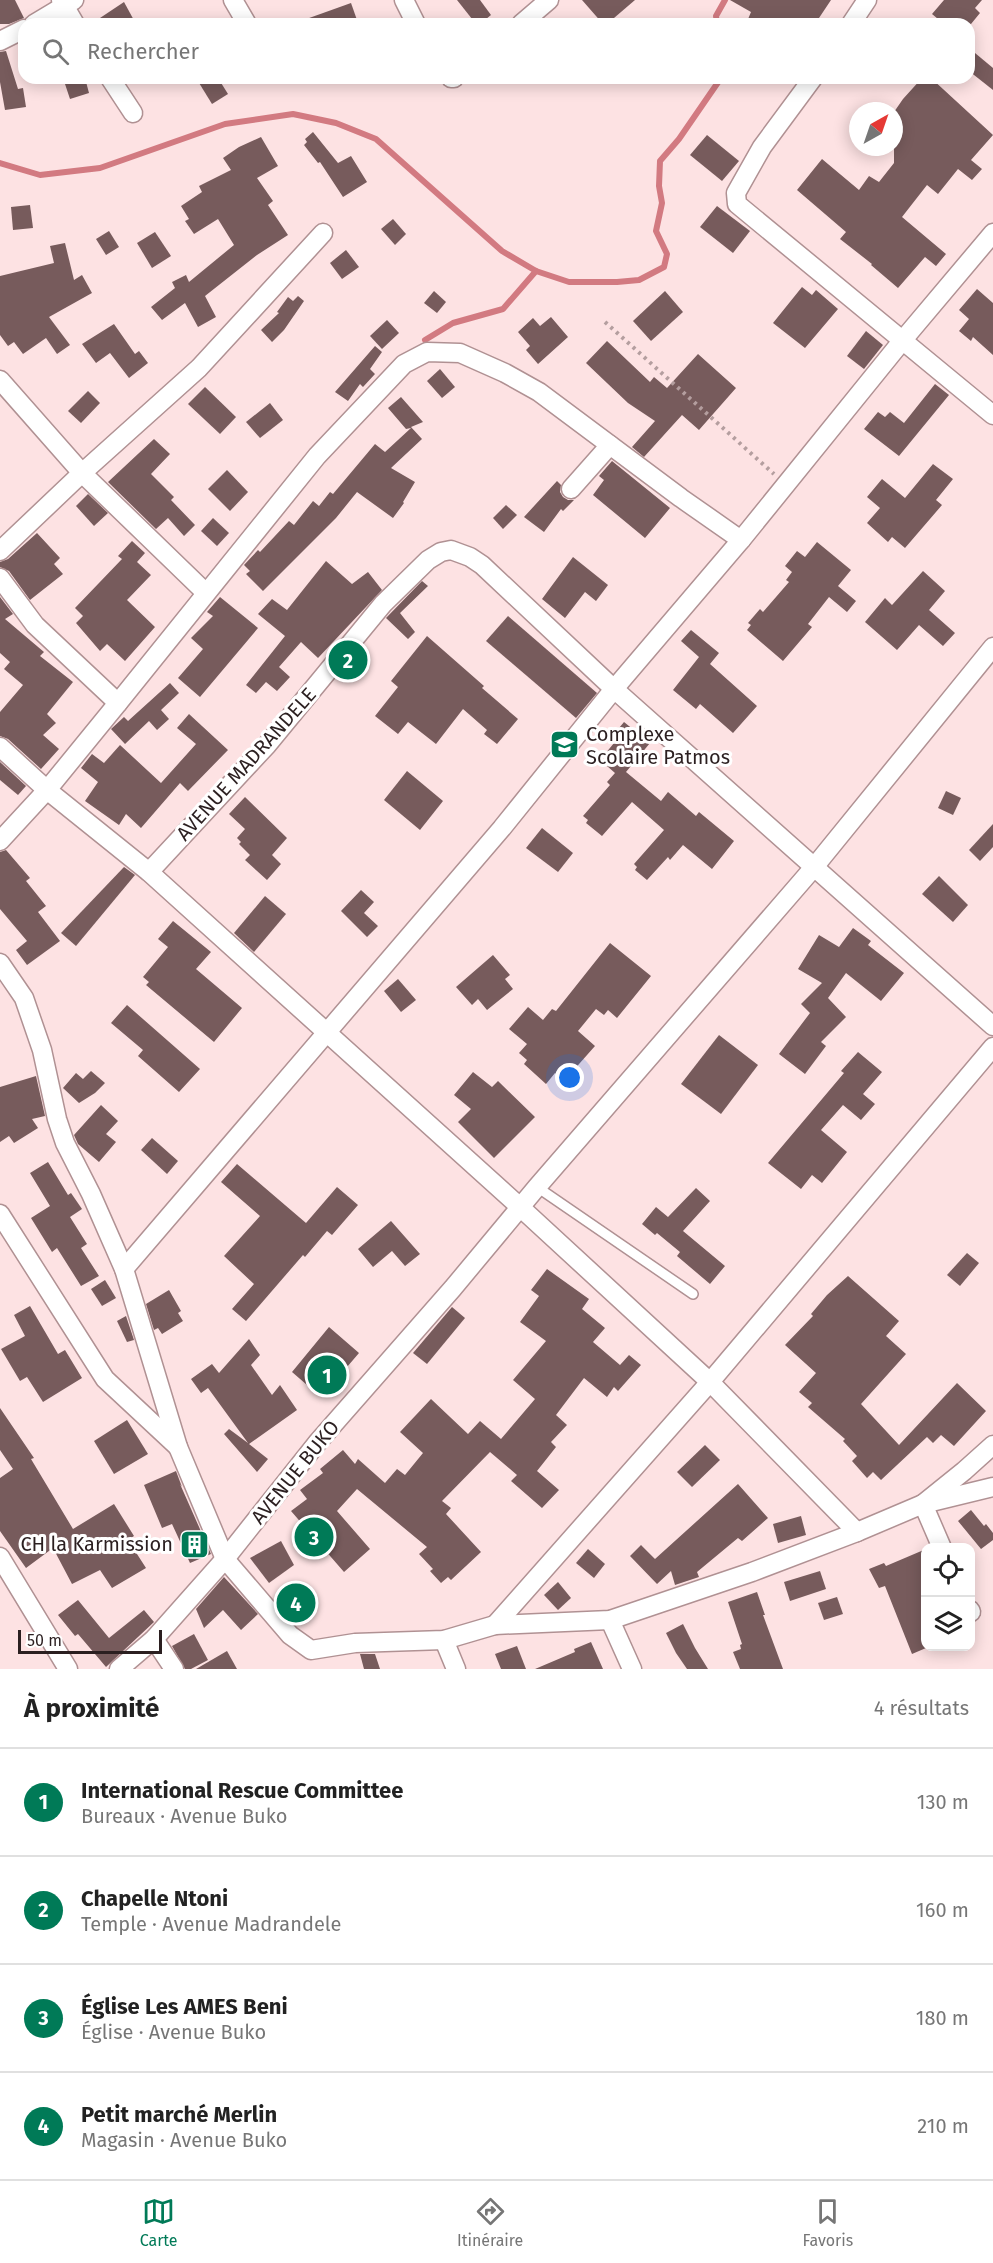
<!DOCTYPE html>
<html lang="fr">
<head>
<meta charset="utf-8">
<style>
	:root { --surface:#fff; --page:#f2f2f2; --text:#222; --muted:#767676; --line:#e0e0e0; --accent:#007a57 }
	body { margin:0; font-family:"Fira Sans",sans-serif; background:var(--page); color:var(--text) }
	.controls { position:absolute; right:18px; bottom:18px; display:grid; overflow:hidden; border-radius:12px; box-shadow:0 3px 15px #0003 }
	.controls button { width:54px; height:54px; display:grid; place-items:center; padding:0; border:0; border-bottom:2px solid var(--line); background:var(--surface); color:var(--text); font:30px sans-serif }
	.compass { position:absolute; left:849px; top:102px; width:54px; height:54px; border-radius:50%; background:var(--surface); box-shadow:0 3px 15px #0003; rotate:40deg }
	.scale { position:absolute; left:18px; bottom:15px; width:144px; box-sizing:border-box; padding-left:6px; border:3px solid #2b1f20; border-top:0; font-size:16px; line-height:21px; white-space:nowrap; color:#2b1f20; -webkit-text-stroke:4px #fff; paint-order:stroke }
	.you { position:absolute; left:570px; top:1078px; width:21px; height:21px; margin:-15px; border:4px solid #fff; border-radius:50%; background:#1a73e8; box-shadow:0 0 0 9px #1a73e833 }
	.badge { display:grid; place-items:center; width:39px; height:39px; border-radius:50%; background:var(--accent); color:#fff; font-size:20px; font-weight:700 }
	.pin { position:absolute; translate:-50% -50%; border:3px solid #fff; box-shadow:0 2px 6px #0006 }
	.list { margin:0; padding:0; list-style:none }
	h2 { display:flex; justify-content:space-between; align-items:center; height:78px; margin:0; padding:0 24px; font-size:26px }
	h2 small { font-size:20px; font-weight:400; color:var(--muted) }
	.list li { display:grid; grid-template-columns:39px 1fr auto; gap:18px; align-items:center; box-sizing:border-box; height:108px; padding:0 24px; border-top:2px solid var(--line) }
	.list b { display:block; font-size:22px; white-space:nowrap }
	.list p { margin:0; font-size:20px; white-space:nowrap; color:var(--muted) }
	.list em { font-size:20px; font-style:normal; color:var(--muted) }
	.icon { flex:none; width:33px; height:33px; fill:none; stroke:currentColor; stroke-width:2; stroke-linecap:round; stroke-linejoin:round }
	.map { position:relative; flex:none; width:993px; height:1669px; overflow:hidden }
	.search { position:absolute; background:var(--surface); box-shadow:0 3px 15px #0003; left:18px; right:18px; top:18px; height:66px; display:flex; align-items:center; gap:15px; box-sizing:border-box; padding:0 21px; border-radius:18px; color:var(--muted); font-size:22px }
	.sheet { height:510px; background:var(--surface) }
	nav { display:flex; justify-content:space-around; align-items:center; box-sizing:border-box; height:84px; border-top:2px solid var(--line); background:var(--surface); font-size:16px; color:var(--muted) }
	nav a { display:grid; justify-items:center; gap:3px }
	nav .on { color:var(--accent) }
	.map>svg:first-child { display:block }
</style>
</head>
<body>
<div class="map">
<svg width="993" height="1669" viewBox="0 0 993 1669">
	<rect width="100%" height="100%" fill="#fde2e3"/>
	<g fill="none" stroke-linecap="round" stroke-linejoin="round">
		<g stroke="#d27a81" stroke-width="6">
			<path d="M717,24L716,16L725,0"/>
			<path d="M0,163L40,175L100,168L225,124L293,114L336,123L376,139L502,251L536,271L569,282H617L639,280L664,267L667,254L656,231L662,203L659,186L660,161L679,139L721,78"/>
			<path d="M425,340L453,323L503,309L536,271"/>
		</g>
	</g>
	<g fill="#775b5c">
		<path d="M0,0H15L24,18L9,24H0Z"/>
		<path d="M457,0H480L491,15L480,24H476Z"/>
		<path d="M582,0H635L607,24H603Z"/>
		<path d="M730,0H831L815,24H746L751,12Z"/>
		<path d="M944,0H982L975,8L980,13L971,24H944L932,14Z"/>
		<path d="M124,2L136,24H91Z"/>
		<path d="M351,3L357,20L348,24H298V22Z"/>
		<path d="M969,48L993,68V90L969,71Z"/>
		<path d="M6,51L18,89L23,88L26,107L5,110L0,82V52Z"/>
		<path d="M85,78L89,93L70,99L65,84Z"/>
		<path d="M196,78H218L228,94L212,104Z"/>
		<path d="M922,78H931L993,135L971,160L982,169L972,180L958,169L938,194L927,185L902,217L946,254L936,266L925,257L898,288L871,265L872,264L840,239L846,232L797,190L822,159L859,190L869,176L879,182L894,163V112L903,99Z"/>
		<path d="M313,132L338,163L351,156L367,182L343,197L320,162L318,163L304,145L307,142L305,139Z"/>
		<path d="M707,135L739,161L722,181L690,155Z"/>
		<path d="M261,137L278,166L257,178L273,201L268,205L288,235L257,255L205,296L216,317L198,327L185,303L162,320L151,307L175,288L172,282L186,275L189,282L234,245L218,219L194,234L185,221L189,219L181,206L202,192L199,186L231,170L223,158L239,147Z"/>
		<path d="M30,205L33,228L13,230L11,207Z"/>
		<path d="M717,206L750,231L733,253L700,227Z"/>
		<path d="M393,219L406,234L395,245L381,229Z"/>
		<path d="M109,231L119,247L106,255L96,239Z"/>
		<path d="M155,232L171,256L152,268L137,243Z"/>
		<path d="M65,243L74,280L82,275L92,293L49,317L70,345L57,354L46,338L23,354L14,342L8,346L0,335V276L54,263L50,246Z"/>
		<path d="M346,250L359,267L342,279L330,263Z"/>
		<path d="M802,287L812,295L816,290L838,309L805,348L773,323Z"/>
		<path d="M977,289L993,303V355L973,337L971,341L959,331L969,319L959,310Z"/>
		<path d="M434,291L446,302L437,313L424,303Z"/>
		<path d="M665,291L683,312L651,341L633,321Z"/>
		<path d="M298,296L304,301L284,330L272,342L261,330L279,313L277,312L288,297L293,301Z"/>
		<path d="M551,317L568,337L538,364L526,350L530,346L518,332L533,318L540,326Z"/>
		<path d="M387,320L399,333L382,349L370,336Z"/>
		<path d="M114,324L135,354L139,351L148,363L129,378L110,353L96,363L82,344Z"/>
		<path d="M866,331L883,345L864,369L847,356Z"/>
		<path d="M607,341L650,382L654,377L667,388L698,354L736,388L699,430L682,415L644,457L632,447L655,421L628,403L586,363Z"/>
		<path d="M375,346L382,352L370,369L375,374L363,387L360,384L348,401L335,392Z"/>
		<path d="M440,369L455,387L442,398L427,381Z"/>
		<path d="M935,384L949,395L899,456L864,429L878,412L885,417L890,412L904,423Z"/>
		<path d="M205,387L236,417L220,434L188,404Z"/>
		<path d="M88,391L100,403L81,423L68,411Z"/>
		<path d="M401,397L423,422L411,427L422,439L391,468L415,482L403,502L404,503L393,518L357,492L336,518L263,591L246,574L250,571L244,565L258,550L260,552L289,521L294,525L313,501L319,506L330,492L333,494L375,444L385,452L411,428L406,429L388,408Z"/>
		<path d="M270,403L283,420L260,438L246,422Z"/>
		<path d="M154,439L170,454L151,474L174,497L171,500L195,525L184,536L168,518L156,529L108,482Z"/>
		<path d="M612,461L670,508L645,538L593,495L604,480L599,476Z"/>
		<path d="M933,464L953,479L936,500L942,505L905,548L892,537L888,542L867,523L880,508L867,497L882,479L905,498Z"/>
		<path d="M227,470L248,492L230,511L208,489Z"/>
		<path d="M557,481L561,485L560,492L563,497L568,500H574L563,511L561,509L544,532L524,517Z"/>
		<path d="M88,494L108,513L94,526L76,506Z"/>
		<path d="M506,505L517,515L503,529L493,518Z"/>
		<path d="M213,518L229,533L217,546L201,531Z"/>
		<path d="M37,533L60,558L54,564L63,574L30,600L9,571L0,567V562L8,559Z"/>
		<path d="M132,541L145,553L137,562L151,575L127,600L155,627L125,661L107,644L100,651L76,623L83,616L75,608L122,559L118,556Z"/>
		<path d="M817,542L851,570L838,586L856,601L847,612L829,597L808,624L812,627L783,661L747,630L751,625L748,623L760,609L763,612L789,582L786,580L792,572L785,566L797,551L805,557Z"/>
		<path d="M573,557L608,585L596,601L585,592L565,618L542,599Z"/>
		<path d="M326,561L352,584L368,572L382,590L318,658L301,642L279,667L290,677L277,691L266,682L256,693L246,685L285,636L258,614L272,599L287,610Z"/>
		<path d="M923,571L945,591L929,610L955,633L943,646L919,625L897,650L865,622L885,598L892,605Z"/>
		<path d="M422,581L428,586L400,613L415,632L408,639L386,618Z"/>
		<path d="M0,597L13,614L5,619L44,652L40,656L73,682L47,714L56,723L43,735L59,749L41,769L8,739L0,736V712L23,685L4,669L10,662L0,653Z"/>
		<path d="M220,597L258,628L200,697L178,678L203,649L191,638L213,616L207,612Z"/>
		<path d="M508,616L597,693L576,718L486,641Z"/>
		<path d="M691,630L719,653L710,664L757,706L733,733L700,704L696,709L673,690L699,657L681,641Z"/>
		<path d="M427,636L484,686L482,688L518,719L497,744L484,734L487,730L463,709L436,744L408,722L398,734L375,716L398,687L391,681Z"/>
		<path d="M170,683L179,693L161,710L169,719L157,730L149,721L125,744L111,729L124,717L128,721Z"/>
		<path d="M189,714L228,750L188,791L180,783L141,828L126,814L119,825L85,801L98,782L81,768L92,754L104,763L120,745L161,783L196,744L177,728Z"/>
		<path d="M624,722L650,743L626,772L661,801L668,792L696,816L699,812L734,841L712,869L683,845L670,860L668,857L647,880L635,870L637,867L634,864L664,830L632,802L602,836L586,823L588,820L583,816L610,785L607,782L615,773L607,766L612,760L605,754L614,743L610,739Z"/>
		<path d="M0,762L26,786L18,795L0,780Z"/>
		<path d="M407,771L443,801L420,830L384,800Z"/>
		<path d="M946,791L961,798L953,815L938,808Z"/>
		<path d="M245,797L287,838L272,855L281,864L267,880L245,860L250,855L239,844L241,842L237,838L245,829L229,814Z"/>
		<path d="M993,824V847L980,861L969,850Z"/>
		<path d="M542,828L573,853L558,872L526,848Z"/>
		<path d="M6,850L30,878L26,881L46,906L38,912L60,941L27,965L16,950L27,941L0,909V852Z"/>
		<path d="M124,867L135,875L76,946L61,933Z"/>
		<path d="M939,876L968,905L953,922L922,894Z"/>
		<path d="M361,890L374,902L364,913L378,926L367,937L341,911Z"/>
		<path d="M265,896L286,914L254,952L234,933Z"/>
		<path d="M173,921L211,952L196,969L242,1008L214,1042L146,985L149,982L143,977L168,947L158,939Z"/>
		<path d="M853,928L871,941L868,945L904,973L881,1001L846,973L828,998L846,1017L821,1042L826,1046L805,1074L779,1054L810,1013L801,1004L822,983L798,969L819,935L839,947Z"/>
		<path d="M610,943L651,976L617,1018L608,1010L604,1015L596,1009L578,1031L595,1046L564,1081L555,1073L546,1084L524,1064L527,1060L519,1053L527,1044L509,1029L528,1007L543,1020L552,1009L556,1011Z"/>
		<path d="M493,955L510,975L505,979L513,989L487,1010L478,999L472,1005L456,987Z"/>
		<path d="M398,979L416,1000L401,1012L384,991Z"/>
		<path d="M127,1005L200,1069L179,1092L138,1056L143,1050L111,1023Z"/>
		<path d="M719,1035L758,1065L721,1114L681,1084Z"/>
		<path d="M858,1052L882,1072L863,1094L875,1104L861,1120L843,1105L821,1130L847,1152L822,1183L812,1175L801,1189L768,1163L844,1073L841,1071Z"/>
		<path d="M91,1071L105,1083L95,1093L79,1103L63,1088L76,1073L83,1079Z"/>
		<path d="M473,1072L492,1087L498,1081L535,1117L494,1158L458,1122L471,1109L454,1095Z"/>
		<path d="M36,1076L45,1116L32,1119L38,1128L14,1143L9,1136L0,1142V1087Z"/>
		<path d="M101,1105L118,1121L106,1134L116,1142L99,1162L78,1144L74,1135Z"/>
		<path d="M152,1138L178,1161L167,1174L141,1150Z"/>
		<path d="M48,1162L68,1195L71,1193L82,1209L70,1217L87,1244L81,1248L99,1276L81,1286L57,1248L52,1252L31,1218L50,1206L30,1173Z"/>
		<path d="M237,1164L306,1223L337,1187L358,1205L332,1235L327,1231L305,1257L303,1255L246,1321L232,1309L254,1284L224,1256L260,1216L221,1182Z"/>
		<path d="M696,1188L710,1201L683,1231L725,1266L710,1284L677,1256L680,1252L657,1233L655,1235L642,1224L656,1207L668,1217Z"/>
		<path d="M391,1221L420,1254L405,1266L392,1251L373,1267L358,1249Z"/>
		<path d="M967,1253L979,1263L960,1286L947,1275Z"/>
		<path d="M547,1269L589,1299L582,1309L605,1328L593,1342L620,1365L629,1355L641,1365L618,1391L614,1387L607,1397L584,1378L556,1415L567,1425L551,1442L556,1447L537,1471L559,1490L542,1508L511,1481L517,1475L490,1452L442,1501L451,1508L446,1514L481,1552L451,1580L448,1577L441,1583L430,1571L433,1569L419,1554L427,1547L357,1489L337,1511L370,1549L344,1572L291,1511L307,1499L300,1490L323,1473L320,1469L343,1450L355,1464L358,1459L385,1483L397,1469L405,1475L423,1453L400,1432L431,1399L468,1434L480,1421L501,1439L535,1399L513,1380L546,1341L520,1322L539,1296L531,1290Z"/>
		<path d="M848,1276L899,1321L886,1336L906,1354L861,1404L899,1445L957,1383L986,1411L954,1446L941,1435L933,1443L927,1437L881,1480L873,1472L867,1478L852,1461L857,1456L843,1441L845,1439L808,1407L812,1403L799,1392L816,1373L785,1345L813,1316L811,1314L827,1295Z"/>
		<path d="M105,1280L116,1298L102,1306L91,1289Z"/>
		<path d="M169,1290L181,1311L178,1313L183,1321L162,1334L158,1328L154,1330L146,1304Z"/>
		<path d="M30,1306L58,1354L65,1350L82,1378L43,1402L27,1377L20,1381L1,1349L25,1336L14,1315Z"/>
		<path d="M452,1307L465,1318L427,1364L413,1353Z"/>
		<path d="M126,1316L134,1340L127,1342L117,1321Z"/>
		<path d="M329,1327L359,1353L323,1395L316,1389L314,1391L292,1372Z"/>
		<path d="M249,1339L260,1355L251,1365L272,1395L280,1385L297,1410L249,1444L268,1459L257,1472L224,1434L229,1429L248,1443L208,1388L201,1393L191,1379L212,1364L219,1373Z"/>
		<path d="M0,1408L34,1458L31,1459L73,1529L114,1504L134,1536L128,1540L146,1568L112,1588L100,1570L72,1584L53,1548L26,1568L0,1531V1478L13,1469L0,1450Z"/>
		<path d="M127,1420L148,1454L114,1474L94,1441Z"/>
		<path d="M705,1445L720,1460L692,1487L677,1472Z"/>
		<path d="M176,1471L182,1487L180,1484L211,1554L190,1563L172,1524L162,1528L144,1485Z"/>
		<path d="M738,1484L768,1518L742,1541L738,1538L697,1572L699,1577L675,1585L671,1571L657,1584L630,1556L641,1545L655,1559Z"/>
		<path d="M971,1510L984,1526L986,1524L993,1533V1540L981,1549L958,1521Z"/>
		<path d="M801,1516L806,1535L778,1543L773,1524Z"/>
		<path d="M281,1541L294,1565L269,1583L250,1558Z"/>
		<path d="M588,1549L605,1564L594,1578L576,1563Z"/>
		<path d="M926,1549V1648L912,1654L885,1586L879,1588L869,1569L884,1563L886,1566Z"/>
		<path d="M820,1571L826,1589L790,1601L784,1582Z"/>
		<path d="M224,1577L258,1614L241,1630L223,1610L204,1628L196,1609Z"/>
		<path d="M558,1582L571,1598L558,1610L544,1595Z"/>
		<path d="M757,1592L765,1615H763L783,1669H740L733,1652L741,1649L740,1645L742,1644L728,1602Z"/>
		<path d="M837,1597L843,1614L824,1620L818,1603Z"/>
		<path d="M78,1600L109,1638L144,1610L154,1622L106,1667L78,1634L75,1636L58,1615Z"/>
		<path d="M683,1624L695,1648L708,1669H687L676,1653L666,1633Z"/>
		<path d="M194,1634L208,1660L191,1669H185L172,1646Z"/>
		<path d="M591,1642L603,1669H535L575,1652L574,1649Z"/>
		<path d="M517,1646L526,1669H501L495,1654Z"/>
		<path d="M227,1651L237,1669H196Z"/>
		<path d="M360,1654H375L380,1669H364Z"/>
	</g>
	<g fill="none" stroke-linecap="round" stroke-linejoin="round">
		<defs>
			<path id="lane" d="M537,1187L693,1294"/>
			<g id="street">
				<path d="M61,0L75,24"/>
				<path d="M233,0L247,24"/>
				<path d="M404,0L416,24"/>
				<path d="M34,24L74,0"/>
				<path d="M521,24L549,0"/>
				<path d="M851,24L867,0"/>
				<path d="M0,41L24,29"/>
				<path d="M110,78L133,113"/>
				<path d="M451,78H454"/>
				<path d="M813,78L762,147L736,193L737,204L993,415"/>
				<path d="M0,380L82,473L206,593"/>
				<path d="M571,489L610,445"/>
				<path d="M0,551L82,473L199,368L323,233"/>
				<path d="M0,578L35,625L118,703"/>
				<path d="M0,747L47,790L149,872L520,1207L710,1382L857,1532L923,1504L993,1487"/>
				<path d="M0,841L47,790L118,703L317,456L404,364L427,352L460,353L505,373L539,392L681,498L741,540"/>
				<path d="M149,872L267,745L383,604L428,560L441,552L451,550L470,557L482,565L614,689L993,1026"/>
				<path d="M0,963L24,998L42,1050L57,1119L65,1143L91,1194L124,1269L178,1447L225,1559L290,1635L311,1650L355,1643L444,1640L495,1625L610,1620L752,1572L857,1532"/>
				<path d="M0,1214L105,1379L178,1447"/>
				<path d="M124,1269L502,828L614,689L741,540L902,341L993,233"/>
				<path d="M942,1548L923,1504L964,1471L993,1445"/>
				<path d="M0,1557L68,1669"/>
				<path d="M970,1610L971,1612"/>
				<path d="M610,1620L632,1669"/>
				<path d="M495,1625L710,1382L993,1047"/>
				<path d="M154,1639L174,1669"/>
				<path d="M444,1640L456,1669"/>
				<path d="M119,1669L154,1639L225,1559L317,1443L453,1288L537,1187L815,866L993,647"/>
			</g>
		</defs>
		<use href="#lane" stroke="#b09193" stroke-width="12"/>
		<use href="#street" stroke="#b09193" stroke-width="21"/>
		<path stroke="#b49e9f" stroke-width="4" stroke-dasharray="3 4.5" stroke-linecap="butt" d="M605,322L774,474"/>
		<use href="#lane" stroke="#fff" stroke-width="9"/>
		<use href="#street" stroke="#fff" stroke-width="18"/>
	</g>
	<defs>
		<symbol id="school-square" viewBox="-11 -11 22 22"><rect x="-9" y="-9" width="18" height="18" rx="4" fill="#007a57" stroke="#fff"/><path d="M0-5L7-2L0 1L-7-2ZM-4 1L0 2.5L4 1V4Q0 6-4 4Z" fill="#fff"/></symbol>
		<symbol id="building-square" viewBox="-11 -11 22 22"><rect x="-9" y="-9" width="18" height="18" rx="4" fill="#007a57" stroke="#fff"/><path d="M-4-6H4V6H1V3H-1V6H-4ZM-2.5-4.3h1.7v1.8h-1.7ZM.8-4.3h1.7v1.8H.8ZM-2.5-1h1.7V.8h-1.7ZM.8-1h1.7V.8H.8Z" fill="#fff"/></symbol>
	</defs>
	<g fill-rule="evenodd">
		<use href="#school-square" x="548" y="728" width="33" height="33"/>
		<use href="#building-square" x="178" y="1528" width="33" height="33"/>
	</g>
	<g text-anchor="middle" stroke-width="6" stroke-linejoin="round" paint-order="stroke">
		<g font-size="20" fill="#2b1f20" stroke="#fff" text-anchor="start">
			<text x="586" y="741">Complexe<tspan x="586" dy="23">Scolaire Patmos</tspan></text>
			<text x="173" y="1551" text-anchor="end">CH la Karmission</text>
		</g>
		<g font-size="20" fill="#2b1f20" stroke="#fff">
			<text transform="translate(246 764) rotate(-48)" y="7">AVENUE MADRANDELE</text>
			<text transform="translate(295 1472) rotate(-51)" y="7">AVENUE BUKO</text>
		</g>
	</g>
</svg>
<div class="controls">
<button><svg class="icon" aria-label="locate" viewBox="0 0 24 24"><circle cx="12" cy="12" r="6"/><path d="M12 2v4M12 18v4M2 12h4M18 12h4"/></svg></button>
<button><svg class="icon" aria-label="layers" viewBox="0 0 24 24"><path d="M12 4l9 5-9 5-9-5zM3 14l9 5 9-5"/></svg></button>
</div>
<svg class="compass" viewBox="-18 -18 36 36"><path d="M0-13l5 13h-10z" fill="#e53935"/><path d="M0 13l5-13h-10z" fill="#767676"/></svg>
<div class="scale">50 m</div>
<div class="you"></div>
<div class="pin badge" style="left:327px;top:1375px">1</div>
<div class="pin badge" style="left:348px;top:660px">2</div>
<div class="pin badge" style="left:314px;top:1537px">3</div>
<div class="pin badge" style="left:296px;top:1603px">4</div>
<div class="search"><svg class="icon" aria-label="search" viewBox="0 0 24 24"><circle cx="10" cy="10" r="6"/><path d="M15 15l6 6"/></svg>Rechercher</div>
</div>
<section class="sheet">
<h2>À proximité<small>4 résultats</small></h2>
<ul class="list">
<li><span class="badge">1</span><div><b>International Rescue Committee</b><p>Bureaux · Avenue Buko</p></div><em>130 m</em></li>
<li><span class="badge">2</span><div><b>Chapelle Ntoni</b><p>Temple · Avenue Madrandele</p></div><em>160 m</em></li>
<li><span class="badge">3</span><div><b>Église Les AMES Beni</b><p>Église · Avenue Buko</p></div><em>180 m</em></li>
<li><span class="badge">4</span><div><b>Petit marché Merlin</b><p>Magasin · Avenue Buko</p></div><em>210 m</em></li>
</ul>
</section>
<nav>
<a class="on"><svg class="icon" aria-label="map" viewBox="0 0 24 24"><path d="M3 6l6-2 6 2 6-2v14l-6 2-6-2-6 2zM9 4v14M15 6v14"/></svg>Carte</a>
<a><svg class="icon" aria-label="directions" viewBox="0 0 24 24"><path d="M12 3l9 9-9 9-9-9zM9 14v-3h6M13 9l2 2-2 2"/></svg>Itinéraire</a>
<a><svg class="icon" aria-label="saved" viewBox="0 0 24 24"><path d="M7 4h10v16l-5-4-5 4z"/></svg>Favoris</a>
</nav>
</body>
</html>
